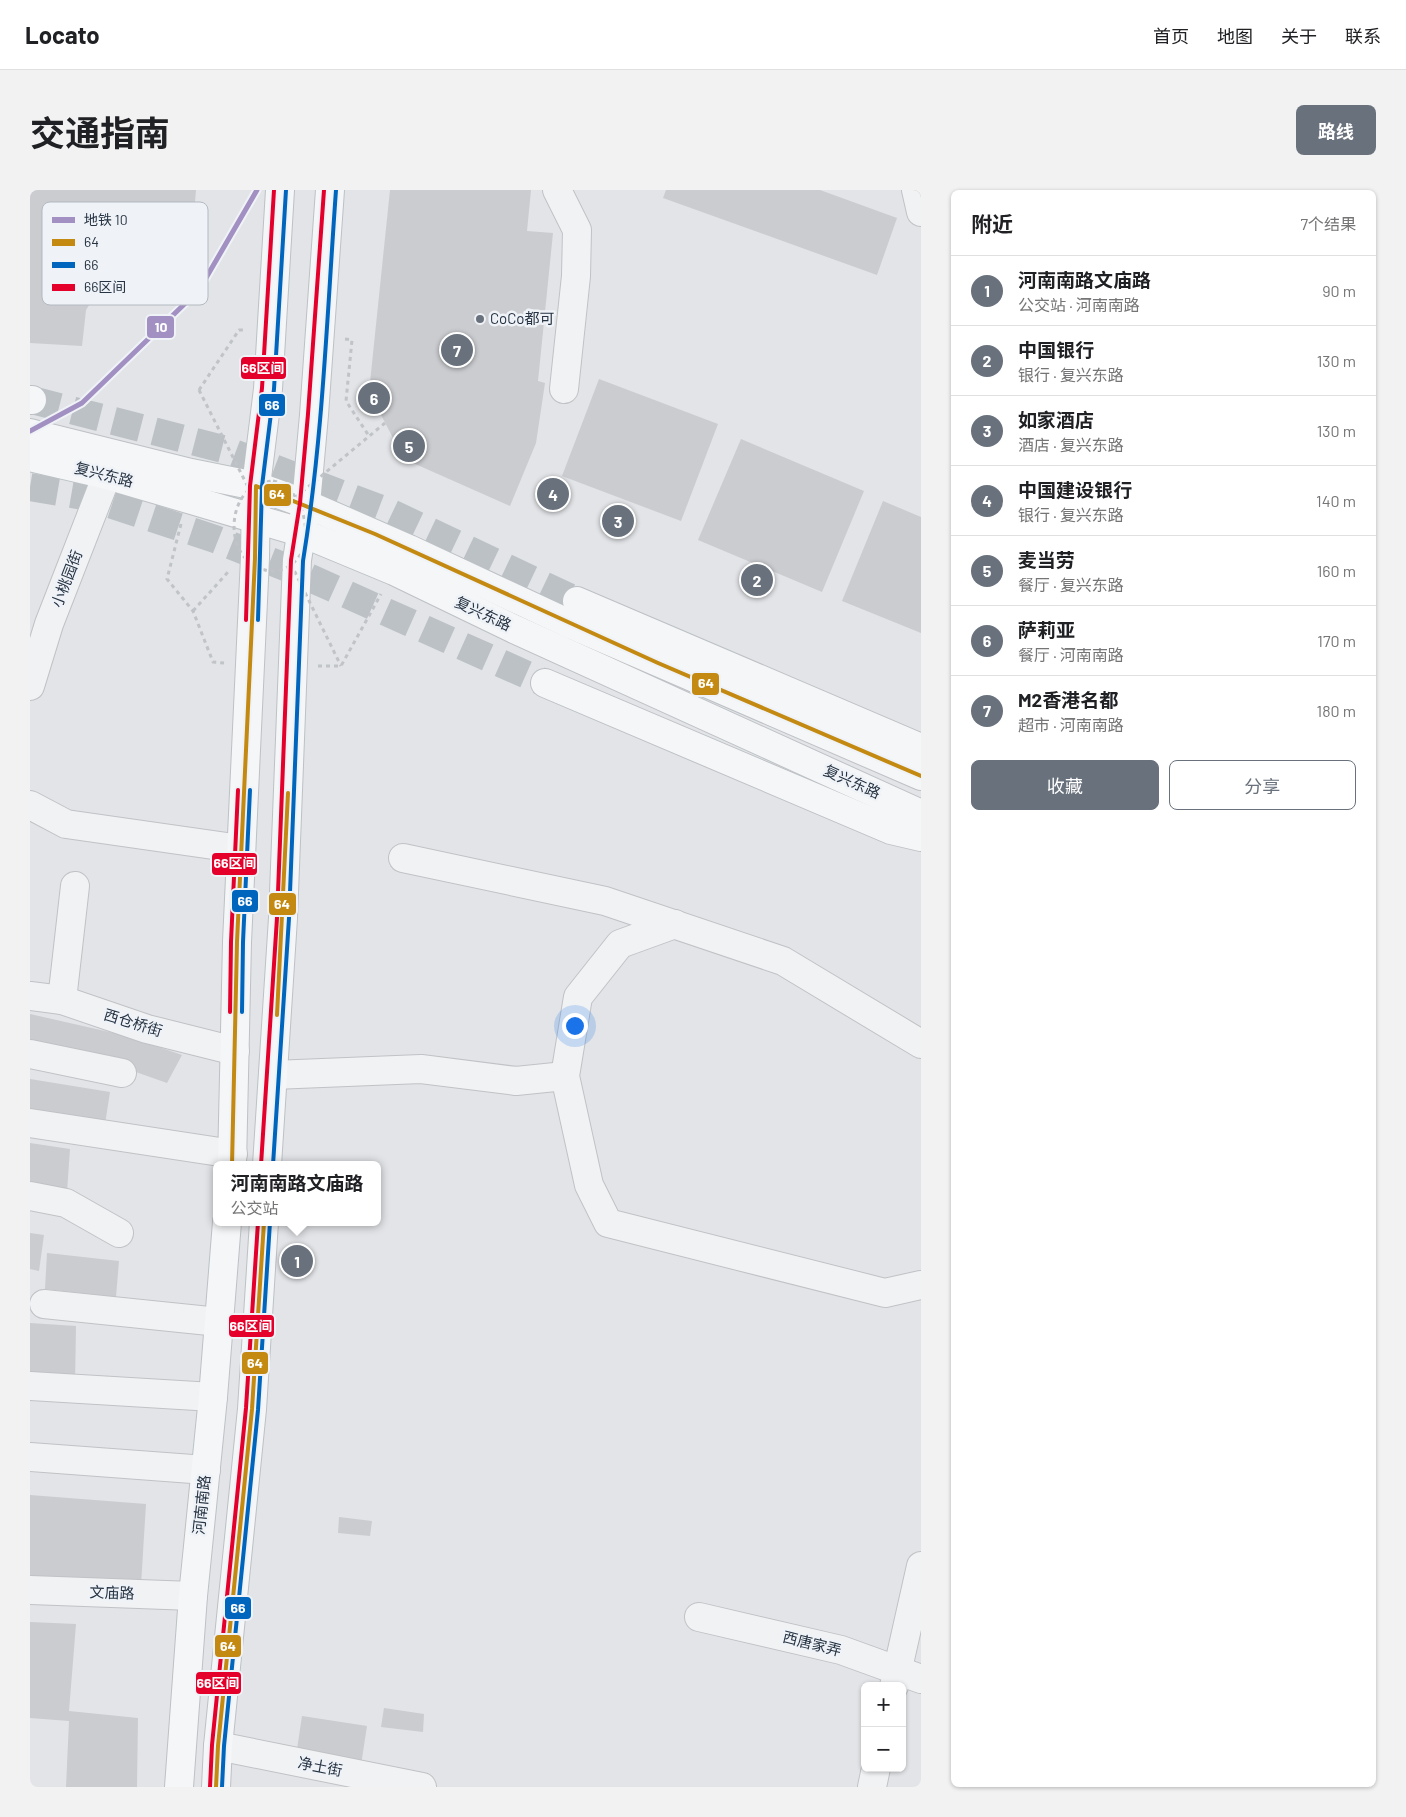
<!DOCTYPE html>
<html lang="zh">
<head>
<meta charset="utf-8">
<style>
	:root { --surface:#fff; --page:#f2f2f2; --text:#202124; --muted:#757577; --line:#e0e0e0; --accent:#68717c }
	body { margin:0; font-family:Barlow,"Noto Sans SC",sans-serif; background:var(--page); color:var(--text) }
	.controls { position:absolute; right:15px; bottom:15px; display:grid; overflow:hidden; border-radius:8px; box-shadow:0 1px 4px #0004 }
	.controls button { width:45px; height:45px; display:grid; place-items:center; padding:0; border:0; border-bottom:1px solid var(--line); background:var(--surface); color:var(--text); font:25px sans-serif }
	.you { position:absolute; left:544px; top:835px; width:18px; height:18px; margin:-12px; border:4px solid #fff; border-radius:50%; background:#1a73e8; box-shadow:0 0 0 8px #1a73e833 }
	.badge { display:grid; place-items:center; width:32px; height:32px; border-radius:50%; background:var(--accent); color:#fff; font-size:16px; font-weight:700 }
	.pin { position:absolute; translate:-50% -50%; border:2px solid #fff; box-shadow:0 1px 5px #0006 }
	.popup { position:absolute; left:183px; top:971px; width:168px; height:65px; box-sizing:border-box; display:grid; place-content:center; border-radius:8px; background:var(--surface); filter:drop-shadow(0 1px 4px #0005); font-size:16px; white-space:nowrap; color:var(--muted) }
	.popup b { font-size:19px; color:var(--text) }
	.popup::after { content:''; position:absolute; left:50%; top:100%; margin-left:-10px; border:10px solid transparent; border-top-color:var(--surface) }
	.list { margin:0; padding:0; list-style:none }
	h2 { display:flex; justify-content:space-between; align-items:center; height:65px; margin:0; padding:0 20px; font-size:21px }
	h2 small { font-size:16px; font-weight:400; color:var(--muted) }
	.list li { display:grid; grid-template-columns:32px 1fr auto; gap:15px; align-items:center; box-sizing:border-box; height:70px; padding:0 20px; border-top:1px solid var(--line) }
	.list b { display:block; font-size:19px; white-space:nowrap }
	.list p { margin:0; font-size:16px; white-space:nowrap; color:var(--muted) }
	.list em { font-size:16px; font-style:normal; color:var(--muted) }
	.actions { display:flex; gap:10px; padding:15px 20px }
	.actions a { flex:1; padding:11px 0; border:1px solid var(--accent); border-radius:8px; text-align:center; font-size:18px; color:var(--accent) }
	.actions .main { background:var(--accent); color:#fff }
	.map { position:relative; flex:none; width:891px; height:1597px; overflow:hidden; border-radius:8px }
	header { display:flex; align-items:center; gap:30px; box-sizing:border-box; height:70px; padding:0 25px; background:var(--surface); border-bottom:1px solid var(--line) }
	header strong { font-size:24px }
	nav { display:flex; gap:28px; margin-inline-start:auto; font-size:18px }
	.intro { display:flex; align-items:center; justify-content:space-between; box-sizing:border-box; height:120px; padding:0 30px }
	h1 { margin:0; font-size:35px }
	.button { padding:12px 22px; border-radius:8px; background:var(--accent); color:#fff; font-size:18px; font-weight:700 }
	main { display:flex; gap:30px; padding:0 30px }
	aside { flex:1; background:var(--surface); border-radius:8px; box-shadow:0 1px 4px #0004 }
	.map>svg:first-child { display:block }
</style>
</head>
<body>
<header>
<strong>Locato</strong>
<nav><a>首页</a><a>地图</a><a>关于</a><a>联系</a></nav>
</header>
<div class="intro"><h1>交通指南</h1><a class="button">路线</a></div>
<main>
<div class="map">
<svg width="891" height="1597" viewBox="0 0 891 1597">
	<rect width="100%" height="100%" fill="#e2e4e7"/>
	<g fill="#caccd0">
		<path d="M0,0H166L161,61L128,59L103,69L72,94L56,120L52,156L0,153Z"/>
		<path d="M360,0H501L497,41L523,43L508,191L515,193L506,253L480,316L374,269L339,202Z"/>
		<path d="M636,0H790L867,28L847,85L633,8Z"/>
		<path d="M569,189L688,234L651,331L532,286Z"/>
		<path d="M711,249L834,301L792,402L668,350Z"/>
		<path d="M853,311L891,327V443L812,411Z"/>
		<path d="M0,824L97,846L152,865L137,893L86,875L0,855Z"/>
		<path d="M0,889L80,902L75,934L0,924Z"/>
		<path d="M0,953L40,959L37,1002L0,995Z"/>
		<path d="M0,1043L14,1045L9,1081L0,1079Z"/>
		<path d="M17,1063L89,1071L86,1107L15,1099Z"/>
		<path d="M0,1133L46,1136L45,1194L0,1193Z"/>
		<path d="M0,1305L116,1314L111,1395L0,1388Z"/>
		<path d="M309,1327L342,1331L340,1346L308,1343Z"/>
		<path d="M0,1432L46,1434L39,1521L108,1528L107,1597H36L39,1531L0,1528Z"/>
		<path d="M354,1518L394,1524L393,1542L351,1537Z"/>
		<path d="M272,1526L337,1536L331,1575L266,1566Z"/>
	</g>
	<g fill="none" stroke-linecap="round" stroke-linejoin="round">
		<g stroke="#bcc1c6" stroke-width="28" stroke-dasharray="28 14" stroke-linecap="butt">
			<path d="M2,210L193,259L359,322L547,411"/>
			<path d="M0,297L59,307L185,349L260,379L515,493"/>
		</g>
		<defs>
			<g id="minor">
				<path d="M527,0L547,40L546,86L534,199"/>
				<path d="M886,0L891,22"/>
				<path d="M0,496L19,434L77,285"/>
				<path d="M0,615L36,634L211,659"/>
				<path d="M373,668L575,711L753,771L891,854"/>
				<path d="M645,734L590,754L548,807L535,886L559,995L578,1033L855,1103L891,1095"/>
				<path d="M0,806L32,810L117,839L205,861"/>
				<path d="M32,810L45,696"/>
				<path d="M0,864L92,883"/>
				<path d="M243,885L391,879L486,891L535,886"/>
				<path d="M0,933L203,964"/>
				<path d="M0,1006L36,1013L89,1043"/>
				<path d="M14,1114L189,1132"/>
				<path d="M0,1196L183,1207"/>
				<path d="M0,1267L176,1280"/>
				<path d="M0,1400L163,1406"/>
				<path d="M669,1427L811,1460L891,1489"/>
				<path d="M864,1496L891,1376"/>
				<path d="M188,1556L392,1597"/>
				<path d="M842,1597L846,1578"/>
			</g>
			<g id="major">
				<path d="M0,210H2"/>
				<path d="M0,243L161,283L226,296L276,314L379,359L542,435L891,586"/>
				<path d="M0,267L77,285L270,342L364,381L484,439L891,624"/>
				<path d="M547,411L891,558"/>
				<path d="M515,493L861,640L891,647"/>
				<path d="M202,975L207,752L225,368L226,296L238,199L250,0"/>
				<path d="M237,975L253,728L267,370L276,314L284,225L300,0"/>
				<path d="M149,1597L163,1406L183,1207L197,1032"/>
				<path d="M186,1597L188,1556L222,1219L234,1032"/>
			</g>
		</defs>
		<use href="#minor" stroke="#c0c2c5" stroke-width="30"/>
		<use href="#major" stroke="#bdc1c5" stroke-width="30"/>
		<g stroke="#c0c3c7" stroke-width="3" stroke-dasharray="4 4" stroke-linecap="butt">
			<path d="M315,149L322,150L316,211L339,246"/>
			<path d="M169,200L209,140H216"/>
			<path d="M151,334L137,389L163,421L183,472L194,473"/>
			<path d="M163,421L198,382"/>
			<path d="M288,476H311L351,404"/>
		</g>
		<use href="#minor" stroke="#f1f2f4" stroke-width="28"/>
		<use href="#major" stroke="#f5f6f7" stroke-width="28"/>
		<g stroke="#c0c3c7" stroke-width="3" stroke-dasharray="4 4" stroke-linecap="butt">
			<path d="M169,200L219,299"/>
			<path d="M243,291C269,296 280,333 274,356C269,374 250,386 232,379C221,375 213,368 208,357C200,338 204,311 221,298C227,293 235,292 243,291Z"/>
			<path d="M266,307L355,233"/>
			<path d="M261,374L311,476"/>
		</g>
		<defs>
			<g id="bus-1">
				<path d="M247,825L258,603"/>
				<path d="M202,975L207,752L225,368L226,296L345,344L628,473L891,586"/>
				<path d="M186,1597L188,1556L222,1219L234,1032"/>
			</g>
			<g id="bus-2">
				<path d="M228,430L232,296L244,199L256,0"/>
				<path d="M212,822L213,752L220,600"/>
				<path d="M243,975L259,728L273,371C293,248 297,124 306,0"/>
				<path d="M192,1597L194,1556L228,1220L240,1032"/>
			</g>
			<g id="bus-3">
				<path d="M216,430L220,296L232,198L244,0"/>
				<path d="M200,822L201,752L208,600"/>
				<path d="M231,975L247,728L261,370L270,313L278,224L294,0"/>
				<path d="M180,1597L182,1555L216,1218L228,1032"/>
			</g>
		</defs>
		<use href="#bus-1" stroke="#eff3f7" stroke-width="8"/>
		<use href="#bus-2" stroke="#eff3f7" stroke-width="8"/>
		<use href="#bus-3" stroke="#eff3f7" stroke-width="8"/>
		<use href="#bus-1" stroke="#c38911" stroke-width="4"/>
		<use href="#bus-2" stroke="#0065bd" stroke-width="4"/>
		<use href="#bus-3" stroke="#e4002b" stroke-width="4"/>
		<defs>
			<path id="metro-1" d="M0,241L52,213L169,100L227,0"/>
		</defs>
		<use href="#metro-1" stroke="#eff3f7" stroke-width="9"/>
		<use href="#metro-1" stroke="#a290c2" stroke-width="5"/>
	</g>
	<circle fill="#68717c" stroke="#eff3f7" stroke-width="2" cx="450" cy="129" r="5"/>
	<g text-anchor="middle" stroke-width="5" stroke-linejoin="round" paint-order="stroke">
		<g font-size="15" fill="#263343" stroke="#eff3f7" text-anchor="start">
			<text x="460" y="134">CoCo都可</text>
		</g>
		<g font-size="15" fill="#263343" stroke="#eff3f7">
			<text transform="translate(74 285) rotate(14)" y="5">复兴东路</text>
			<text transform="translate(37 389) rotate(-69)" y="5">小桃园街</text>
			<text transform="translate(453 424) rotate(25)" y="5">复兴东路</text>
			<text transform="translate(822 592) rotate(24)" y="5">复兴东路</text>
			<text transform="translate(103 833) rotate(17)" y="5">西仓桥街</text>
			<text transform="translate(172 1315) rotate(-84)" y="5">河南南路</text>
			<text transform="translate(82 1403) rotate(2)" y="5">文庙路</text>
			<text transform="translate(782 1454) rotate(14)" y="5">西唐家弄</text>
			<text transform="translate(290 1577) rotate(11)" y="5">净土街</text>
		</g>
	</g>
	<rect x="12" y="12" width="166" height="103" rx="8" fill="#eff3f7" stroke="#b3b9c1" stroke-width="1"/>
	<rect x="22" y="27" width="23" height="6" fill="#a290c2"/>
	<rect x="22" y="49" width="23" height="7" fill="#c38911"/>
	<rect x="22" y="72" width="23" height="6" fill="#0065bd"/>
	<rect x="22" y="94" width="23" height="7" fill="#e4002b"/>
	<g font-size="14" fill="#263343">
		<text x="54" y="35">地铁 10</text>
		<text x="54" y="57">64</text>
		<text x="54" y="80">66</text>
		<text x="54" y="102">66区间</text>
	</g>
	<g stroke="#eff3f7" stroke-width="2">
		<rect x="116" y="125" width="29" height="24" rx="5" fill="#a290c2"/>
		<rect x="210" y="166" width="47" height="24" rx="5" fill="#e4002b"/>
		<rect x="228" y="203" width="28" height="24" rx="5" fill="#0065bd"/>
		<rect x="233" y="293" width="29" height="24" rx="5" fill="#c38911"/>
		<rect x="661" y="482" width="29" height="24" rx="5" fill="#c38911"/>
		<rect x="181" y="662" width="47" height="24" rx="5" fill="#e4002b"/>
		<rect x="201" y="699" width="28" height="24" rx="5" fill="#0065bd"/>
		<rect x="238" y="702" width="29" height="24" rx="5" fill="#c38911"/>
		<rect x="198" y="1124" width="47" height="24" rx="5" fill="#e4002b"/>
		<rect x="211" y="1161" width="28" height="24" rx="5" fill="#c38911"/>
		<rect x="194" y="1406" width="28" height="24" rx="5" fill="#0065bd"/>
		<rect x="184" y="1444" width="28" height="24" rx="5" fill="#c38911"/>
		<rect x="165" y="1481" width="47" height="24" rx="5" fill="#e4002b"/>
	</g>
	<g font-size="14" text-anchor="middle" font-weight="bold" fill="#fff">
		<text x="131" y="142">10</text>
		<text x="233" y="183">66区间</text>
		<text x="242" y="220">66</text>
		<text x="247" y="309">64</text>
		<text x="676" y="498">64</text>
		<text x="205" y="678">66区间</text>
		<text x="215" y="716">66</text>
		<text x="252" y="719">64</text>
		<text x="221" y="1141">66区间</text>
		<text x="225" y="1178">64</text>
		<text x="208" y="1423">66</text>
		<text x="198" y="1461">64</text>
		<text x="188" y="1498">66区间</text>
	</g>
</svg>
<div class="controls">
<button>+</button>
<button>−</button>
</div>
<div class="you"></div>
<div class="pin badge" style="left:267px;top:1071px">1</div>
<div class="popup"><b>河南南路文庙路</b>公交站</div>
<div class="pin badge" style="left:727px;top:390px">2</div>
<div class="pin badge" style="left:588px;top:331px">3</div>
<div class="pin badge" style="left:523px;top:304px">4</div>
<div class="pin badge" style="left:379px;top:256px">5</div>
<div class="pin badge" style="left:344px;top:208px">6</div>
<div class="pin badge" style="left:427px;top:160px">7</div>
</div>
<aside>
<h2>附近<small>7个结果</small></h2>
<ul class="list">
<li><span class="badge">1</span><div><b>河南南路文庙路</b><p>公交站 · 河南南路</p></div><em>90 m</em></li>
<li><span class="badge">2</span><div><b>中国银行</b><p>银行 · 复兴东路</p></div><em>130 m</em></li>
<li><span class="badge">3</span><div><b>如家酒店</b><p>酒店 · 复兴东路</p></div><em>130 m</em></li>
<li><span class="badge">4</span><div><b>中国建设银行</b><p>银行 · 复兴东路</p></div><em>140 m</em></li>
<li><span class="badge">5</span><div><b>麦当劳</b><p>餐厅 · 复兴东路</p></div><em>160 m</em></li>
<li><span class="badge">6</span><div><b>萨莉亚</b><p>餐厅 · 河南南路</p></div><em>170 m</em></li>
<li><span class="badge">7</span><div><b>M2香港名都</b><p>超市 · 河南南路</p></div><em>180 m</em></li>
</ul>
<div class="actions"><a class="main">收藏</a><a>分享</a></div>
</aside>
</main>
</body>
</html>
